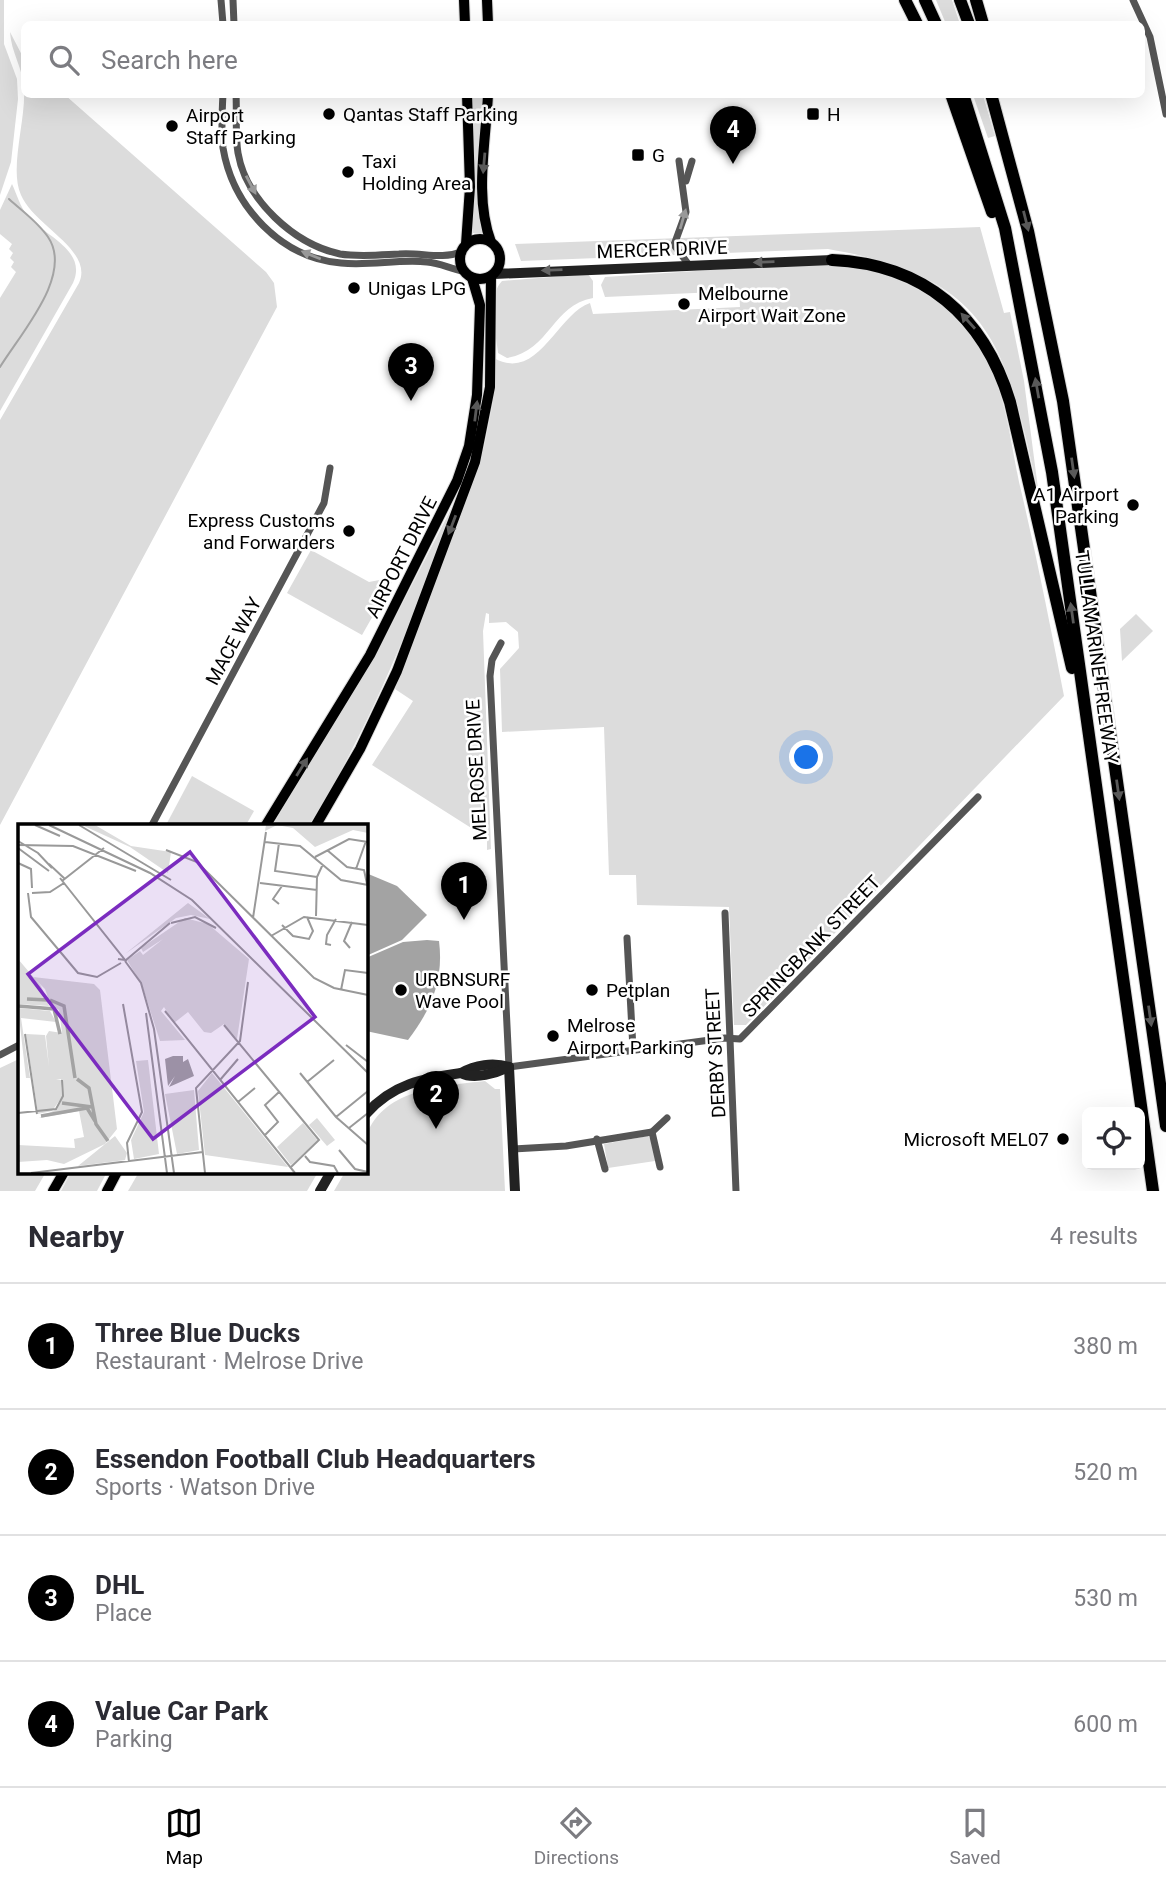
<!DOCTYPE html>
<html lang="en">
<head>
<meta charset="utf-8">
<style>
	:root { --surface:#fff; --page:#f2f2f3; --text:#2b2b33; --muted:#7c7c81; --line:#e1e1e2; --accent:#000 }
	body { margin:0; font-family:Roboto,sans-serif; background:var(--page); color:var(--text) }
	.controls { position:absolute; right:21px; bottom:21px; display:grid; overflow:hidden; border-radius:10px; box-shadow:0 7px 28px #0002 }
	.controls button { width:63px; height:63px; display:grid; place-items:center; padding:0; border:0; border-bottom:2px solid var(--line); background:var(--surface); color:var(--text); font:35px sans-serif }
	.you { position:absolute; left:807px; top:758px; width:24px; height:24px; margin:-18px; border:5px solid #fff; border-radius:50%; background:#1a73e8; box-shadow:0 0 0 10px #1a73e833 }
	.badge { display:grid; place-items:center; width:46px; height:46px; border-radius:50%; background:var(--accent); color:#fff; font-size:23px; font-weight:700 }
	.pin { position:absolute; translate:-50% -58px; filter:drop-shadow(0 2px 4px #0008) }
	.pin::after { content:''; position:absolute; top:37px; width:24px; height:21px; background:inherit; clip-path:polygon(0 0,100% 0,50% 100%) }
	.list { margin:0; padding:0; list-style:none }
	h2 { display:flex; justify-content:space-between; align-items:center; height:91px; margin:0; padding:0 28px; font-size:30px }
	h2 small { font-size:23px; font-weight:400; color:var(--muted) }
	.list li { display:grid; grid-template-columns:46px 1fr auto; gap:21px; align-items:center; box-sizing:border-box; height:126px; padding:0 28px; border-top:2px solid var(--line) }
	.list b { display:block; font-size:26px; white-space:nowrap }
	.list p { margin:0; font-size:23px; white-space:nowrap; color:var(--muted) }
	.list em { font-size:23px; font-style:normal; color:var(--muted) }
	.icon { flex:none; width:38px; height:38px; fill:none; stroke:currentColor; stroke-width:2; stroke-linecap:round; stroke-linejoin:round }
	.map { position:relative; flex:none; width:1166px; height:1191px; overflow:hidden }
	.search { position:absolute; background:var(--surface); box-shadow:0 7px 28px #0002; left:21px; right:21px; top:21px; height:77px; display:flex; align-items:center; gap:18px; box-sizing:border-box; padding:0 24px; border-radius:10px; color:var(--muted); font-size:26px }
	.sheet { height:595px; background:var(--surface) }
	nav { display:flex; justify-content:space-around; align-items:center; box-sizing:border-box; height:98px; border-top:2px solid var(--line); background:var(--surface); font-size:19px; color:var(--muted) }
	nav a { display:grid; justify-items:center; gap:4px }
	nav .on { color:var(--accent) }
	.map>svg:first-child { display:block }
</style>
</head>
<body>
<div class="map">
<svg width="1166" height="1191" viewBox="0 0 1166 1191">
	<rect width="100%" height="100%" fill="#fff"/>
	<g fill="#dcdcdc">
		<path d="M0,0H4V44L17,79L18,99L11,162L0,195Z"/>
		<path d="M936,0H952L960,24H946Z"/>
		<path d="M10,32L24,59V94L65,95L266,272L274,283L277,307L0,825V420L79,283C94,250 34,226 21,195C9,169 26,120 24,89C23,68 11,52 10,32Z"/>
		<path d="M484,95L480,214L483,233H473L472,96Z"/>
		<path d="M973,95H983L995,136L988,138Z"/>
		<path d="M12,184C17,195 20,206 27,215C44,236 88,250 73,283L0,411V298L16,272L11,267L14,262L10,258L13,253L9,249L12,244L0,234V210Z"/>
		<path d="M980,227L1004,313L1010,312L1024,381L1039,496C1006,347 994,278 828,249L521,261L515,244Z"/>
		<path d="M787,265C806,265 827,263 845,266C903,273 965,308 989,363C1006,400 1011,443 1019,482C1036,553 1050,624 1064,696L746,1025H734L729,907L637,905L636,875H609L604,727L502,732L500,669L519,648L518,632L506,622L489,623V614L486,613L483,631L491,849L487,850V838L372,765L413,701L395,689L484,447L493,402L494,358C538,383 557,314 590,303L593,314L740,307L739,291L605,297L601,285L605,277Z"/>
		<path d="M588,274L593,281V298C552,305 550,351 507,358L498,353C496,333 487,296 502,281Z"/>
		<path d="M452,507L456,509C412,617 372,726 309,825H273L381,645Z"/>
		<path d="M311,550L369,582L395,577L362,635L287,593Z"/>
		<path d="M1136,614L1153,631L1122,661L1120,629Z"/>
		<path d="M192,776L254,811L246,825H166Z"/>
		<path d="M19,1059V1172H46L35,1191H0V1068Z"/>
		<path d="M485,1081L495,1089H500L505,1191H334L345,1172H366C366,1161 363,1144 367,1134C385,1088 444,1086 485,1081Z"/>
		<path d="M648,1136L654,1143L655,1161L608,1168L604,1144Z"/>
		<path d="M71,1172H107L97,1191H61Z"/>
		<path d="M139,1172H318L307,1191H128Z"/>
	</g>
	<g fill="#a3a3a3">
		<path d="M366,873L397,886L427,915L402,940L366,956Z"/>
		<path d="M427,940L439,941C444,980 431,1010 408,1040L366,1031V958L403,942Z"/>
	</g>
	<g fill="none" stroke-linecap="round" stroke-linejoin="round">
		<path stroke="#a3a3a3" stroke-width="2" d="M0,367C20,334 74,275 48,237C38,222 22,211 9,199"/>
		<defs>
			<g id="primary">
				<path d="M464,0L465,24"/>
				<path d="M487,0L488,24"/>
				<path d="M488,94C486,142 474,197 491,242"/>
				<circle cx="480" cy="259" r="20"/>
				<path d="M466,244L470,187L467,94"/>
				<path d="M266,825L370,655L457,481L469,446L477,395L480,305L472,278"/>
				<path d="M316,825L360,749L397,671L475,462L490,387L491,276"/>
				<path d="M53,1191L64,1172"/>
				<path d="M107,1191L117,1172"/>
			</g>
			<g id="highway">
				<path d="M905,0L917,24"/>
				<path d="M925,0L936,24"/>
				<path d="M960,0L969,24"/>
				<path d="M976,0L983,24"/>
				<path d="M951,94L992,212"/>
				<path d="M963,94L1005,228L1052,472L1153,1191"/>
				<path d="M991,94L1028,231L1063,401L1166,1126"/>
				<path d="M832,260C924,264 984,316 1010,402L1072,668"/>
			</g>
		</defs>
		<use href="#primary" stroke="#dbdbdb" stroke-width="12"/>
		<use href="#highway" stroke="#dbdbdb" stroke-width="14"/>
		<g stroke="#555" stroke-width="7">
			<path d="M221,0L223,24"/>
			<path d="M233,0L234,24"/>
			<path d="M1133,0L1150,37L1166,114"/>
			<path d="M223,94C222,112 221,131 223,148C233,207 281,258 341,263C370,266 399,259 427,262C440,263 451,269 463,271"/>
			<path d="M236,94C237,114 235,135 238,153C246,200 294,244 340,254C359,257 379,255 399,254C421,252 441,260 461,252"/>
			<path d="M679,161L686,212L674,245L689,265"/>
			<path d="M686,181L692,161"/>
			<path d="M501,643L492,660L490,676L509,1067L725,1038L740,1039L978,797"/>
			<path d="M152,825L324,503L330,468"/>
			<path d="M725,913L736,1191"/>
			<path d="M627,938L633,1049"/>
			<path d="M0,1055L19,1045"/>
			<path d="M652,1132L660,1167"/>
			<path d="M597,1139L605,1169"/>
			<path d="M513,1149L566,1146L652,1132L667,1118"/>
		</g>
		<g stroke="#222" stroke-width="10">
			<path d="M494,274L832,260"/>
			<path d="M509,1067L515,1191"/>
			<path d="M461,1073C475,1065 493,1062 509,1067"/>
			<path d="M366,1114C392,1084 424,1078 461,1073C474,1080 497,1073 509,1067"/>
			<path d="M320,1191L331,1172"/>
		</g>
		<use href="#primary" stroke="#000" stroke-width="10"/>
		<use href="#highway" stroke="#000" stroke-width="12"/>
	</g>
	<defs><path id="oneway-solid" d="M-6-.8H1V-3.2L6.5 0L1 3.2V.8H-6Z" transform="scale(1.75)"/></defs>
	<g fill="#595959">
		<use href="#oneway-solid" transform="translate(484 163) rotate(95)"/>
		<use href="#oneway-solid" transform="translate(1026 221) rotate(76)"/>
		<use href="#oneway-solid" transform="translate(968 321) rotate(-132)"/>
		<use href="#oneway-solid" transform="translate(1037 388) rotate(-100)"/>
		<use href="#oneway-solid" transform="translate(476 411) rotate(-83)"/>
		<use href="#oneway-solid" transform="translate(1073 468) rotate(82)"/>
		<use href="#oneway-solid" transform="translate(452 525) rotate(111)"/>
		<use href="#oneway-solid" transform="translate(1072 613) rotate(-98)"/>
		<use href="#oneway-solid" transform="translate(302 767) rotate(-58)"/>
		<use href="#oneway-solid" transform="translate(1118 790) rotate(82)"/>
		<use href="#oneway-solid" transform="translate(1150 1016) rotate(82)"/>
	</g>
	<g fill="#999">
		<use href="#oneway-solid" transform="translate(251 185) rotate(62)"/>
		<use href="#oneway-solid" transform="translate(683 219) rotate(-74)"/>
		<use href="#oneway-solid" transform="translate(311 255) rotate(-158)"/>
	</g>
	<g fill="#646464">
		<use href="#oneway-solid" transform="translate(764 262) rotate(178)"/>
		<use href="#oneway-solid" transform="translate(552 270) rotate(178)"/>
	</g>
	<g fill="#000" stroke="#fff" stroke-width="2.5">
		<circle cx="329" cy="114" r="7"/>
		<rect x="806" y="107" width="14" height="14" rx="3.5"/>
		<circle cx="172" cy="126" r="7"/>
		<rect x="631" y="148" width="14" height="14" rx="3.5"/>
		<circle cx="348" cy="172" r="7"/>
		<circle cx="354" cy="288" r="7"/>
		<circle cx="684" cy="304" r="7"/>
		<circle cx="1133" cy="505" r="7"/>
		<circle cx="349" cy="531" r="7"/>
		<circle cx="401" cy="990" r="7"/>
		<circle cx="592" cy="990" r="7"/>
		<circle cx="553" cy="1036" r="7"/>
		<circle cx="1063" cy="1139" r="7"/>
	</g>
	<g text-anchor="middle" stroke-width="5" stroke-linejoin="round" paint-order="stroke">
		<g font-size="19" fill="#000" stroke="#fff" text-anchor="start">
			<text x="343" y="121">Qantas Staff Parking</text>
			<text x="827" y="121">H</text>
			<text x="186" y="122">Airport<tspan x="186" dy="22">Staff Parking</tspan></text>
			<text x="652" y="162">G</text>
			<text x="362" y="168">Taxi<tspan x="362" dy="22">Holding Area</tspan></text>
			<text x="368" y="295">Unigas LPG</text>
			<text x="698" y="300">Melbourne<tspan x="698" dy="22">Airport Wait Zone</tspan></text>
			<text x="1119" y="501" text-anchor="end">A1 Airport<tspan x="1119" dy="22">Parking</tspan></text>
			<text x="335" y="527" text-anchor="end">Express Customs<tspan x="335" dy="22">and Forwarders</tspan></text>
			<text x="415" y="986">URBNSURF<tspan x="415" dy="22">Wave Pool</tspan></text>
			<text x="606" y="997">Petplan</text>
			<text x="567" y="1032">Melrose<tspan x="567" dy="22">Airport Parking</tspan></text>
			<text x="1049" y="1146" text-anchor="end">Microsoft MEL07</text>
		</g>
		<g font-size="19" fill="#000" stroke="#fff">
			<text transform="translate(662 249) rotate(-2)" y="7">MERCER DRIVE</text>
			<text transform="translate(401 557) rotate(-63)" y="7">AIRPORT DRIVE</text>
			<text transform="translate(233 641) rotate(-62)" y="7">MACE WAY</text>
			<text transform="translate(1097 657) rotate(82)" y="7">TULLAMARINE FREEWAY</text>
			<text transform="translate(476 770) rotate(-93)" y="7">MELROSE DRIVE</text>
			<text transform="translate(811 946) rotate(-46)" y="7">SPRINGBANK STREET</text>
			<text transform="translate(715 1053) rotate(-93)" y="7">DERBY STREET</text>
		</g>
	</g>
	<g transform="translate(18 824)">
		<rect width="350" height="350" fill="#fff"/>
		<path d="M64,1H77L113,22L153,28L150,49L112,23ZM248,1H350V9L335,6L297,23L275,4L259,1L247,7ZM170,79L192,95L173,91L158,94L107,130ZM167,94L190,100L231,135L219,215L206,200L193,209L186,208L170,188L156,199L146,183L143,187L167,216L142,217L124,161L109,136L122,127L125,131L145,115L125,128L123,124ZM0,135L23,162L31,182L0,180ZM15,153L76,160L82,166L99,305L87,320L46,340L29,336L0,338V321L57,324L56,315L66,313L61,287L21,294L39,285L45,273L38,211L43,255H38L43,256L44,273L34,287L20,290L8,210L27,211L31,243L28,212L31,207L44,209L41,186L33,182L27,165ZM0,184L32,187L38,198L3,194L12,254H8ZM130,236L141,330L116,335L113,316L126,288L118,237ZM194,249L216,276L270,343L187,331L180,267ZM176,266L181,326L159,330L147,270ZM299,294L317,316L309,322L291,301ZM285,299L300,317L273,341L259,323ZM97,312L109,329L107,336L60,342Z" fill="#dcdcdc"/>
		<path d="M155,232H165V238L170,235L176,252L151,263L157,252L150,262L147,235Z" fill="#a3a3a3"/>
		<path fill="none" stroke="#a3a3a3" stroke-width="3.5" d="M9,175L30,176M32,176L46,182L57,254M0,182L36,185L42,210M59,255L71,264L78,300L90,317M44,279L74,283M23,292L69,284L77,297"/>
		<path fill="none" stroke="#999" stroke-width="2" d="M17,1L42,12M31,1L132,49L174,76L350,249M61,1L153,56M0,17L20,29L34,44M247,18L282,22L323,56L350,61M261,19L257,47L299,53M0,21L55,22L118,47M0,24L31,47M148,26L179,38L296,154L316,164L350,171M309,26L329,43L346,46L349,60M297,33L331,15L350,18M0,39L13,45L14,64M31,40L47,55M338,45L348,17M42,54L107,136L100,135M44,57L86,24M242,59L299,66M10,69L13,93L60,149L79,153L103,139M14,69L32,68L46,59M261,80L255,75L264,62M298,92L299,53L305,40M235,94L248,8M153,99L177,93L198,104M264,101L275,112L291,115L295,107L289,93M253,112L286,93L350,101M313,121L308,120L309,111L318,95M332,124L326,117L334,98M108,136L152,99M107,137L123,159L136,205L156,349M323,166L327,146L350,149M105,180L124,288L109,319L111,338M147,187L277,349M128,189L149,349M206,201L301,316L273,343M7,210L19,290M328,221L350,238M282,249L318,293L350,321M202,256L220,235M289,258L316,236M220,278L237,264M0,289L38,285L45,272L44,256M318,293L350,267M331,304L350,289M247,311L260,298L247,281L261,268M321,326L337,345L350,348M287,332L292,338L316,342L320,349M13,349L185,328M187,349L178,264L222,217L230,158"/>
		<path fill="#7b2cbf" fill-opacity="0.15" stroke="#7b2cbf" stroke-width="3.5" d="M172,28L297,193L135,315L10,150Z"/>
		<rect width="350" height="350" fill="none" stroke="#000" stroke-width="3.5"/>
	</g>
</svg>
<div class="controls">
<button><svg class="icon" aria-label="locate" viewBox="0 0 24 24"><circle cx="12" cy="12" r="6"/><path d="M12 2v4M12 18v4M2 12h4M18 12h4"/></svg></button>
</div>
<div class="you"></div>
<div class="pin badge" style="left:464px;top:920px">1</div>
<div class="pin badge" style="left:436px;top:1129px">2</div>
<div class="pin badge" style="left:411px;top:401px">3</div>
<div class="pin badge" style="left:733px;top:164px">4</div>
<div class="search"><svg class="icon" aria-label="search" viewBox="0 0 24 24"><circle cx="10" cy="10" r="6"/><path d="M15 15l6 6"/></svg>Search here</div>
</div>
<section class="sheet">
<h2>Nearby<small>4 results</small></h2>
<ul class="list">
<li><span class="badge">1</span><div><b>Three Blue Ducks</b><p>Restaurant · Melrose Drive</p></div><em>380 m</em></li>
<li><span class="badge">2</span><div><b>Essendon Football Club Headquarters</b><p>Sports · Watson Drive</p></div><em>520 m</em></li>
<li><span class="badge">3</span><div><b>DHL</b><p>Place</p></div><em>530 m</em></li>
<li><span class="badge">4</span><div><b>Value Car Park</b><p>Parking</p></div><em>600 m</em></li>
</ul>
</section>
<nav>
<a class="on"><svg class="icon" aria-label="map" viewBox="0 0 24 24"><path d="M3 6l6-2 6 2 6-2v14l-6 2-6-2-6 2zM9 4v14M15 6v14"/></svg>Map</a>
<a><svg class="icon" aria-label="directions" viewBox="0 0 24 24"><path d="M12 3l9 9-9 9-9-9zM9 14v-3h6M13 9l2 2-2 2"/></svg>Directions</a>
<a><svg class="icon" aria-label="saved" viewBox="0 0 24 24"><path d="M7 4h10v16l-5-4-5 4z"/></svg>Saved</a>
</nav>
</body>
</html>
